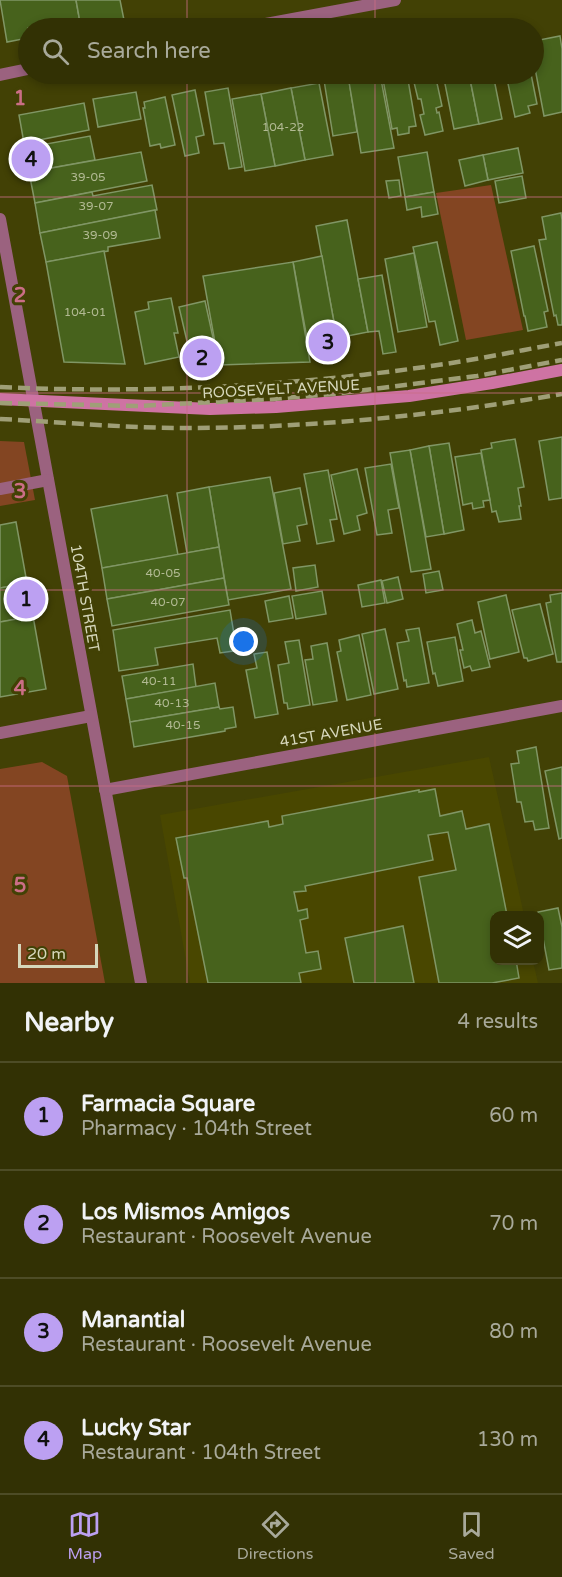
<!DOCTYPE html>
<html lang="en">
<head>
<meta charset="utf-8">
<style>
	:root { --surface:#323104; --page:#3a390e; --text:#f1f3f6; --muted:#a8a99a; --line:#4d4c26; --accent:#bca0f2 }
	body { margin:0; font-family:"Varela Round",sans-serif; background:var(--page); color:var(--text) }
	.controls { position:absolute; right:18px; bottom:18px; display:grid; overflow:hidden; border-radius:12px; box-shadow:0 3px 9px #0003 }
	.controls button { width:54px; height:54px; display:grid; place-items:center; padding:0; border:0; border-bottom:2px solid var(--line); background:var(--surface); color:var(--text); font:30px sans-serif }
	.scale { position:absolute; left:18px; bottom:15px; width:80px; box-sizing:border-box; padding-left:6px; border:3px solid #d6d7bb; border-top:0; font-size:16px; line-height:21px; white-space:nowrap; color:#d6d7bb; -webkit-text-stroke:4px #424105; paint-order:stroke }
	.you { position:absolute; left:244px; top:642px; width:21px; height:21px; margin:-15px; border:4px solid #fff; border-radius:50%; background:#1a73e8; box-shadow:0 0 0 9px #1a73e833 }
	.badge { display:grid; place-items:center; width:39px; height:39px; border-radius:50%; background:var(--accent); color:#111; font-size:20px; font-weight:700 }
	.pin { position:absolute; translate:-50% -50%; border:3px solid #fff; box-shadow:0 2px 6px #0006 }
	.list { margin:0; padding:0; list-style:none }
	h2 { display:flex; justify-content:space-between; align-items:center; height:78px; margin:0; padding:0 24px; font-size:26px }
	h2 small { font-size:20px; font-weight:400; color:var(--muted) }
	.list li { display:grid; grid-template-columns:39px 1fr auto; gap:18px; align-items:center; box-sizing:border-box; height:108px; padding:0 24px; border-top:2px solid var(--line) }
	.list b { display:block; font-size:22px; white-space:nowrap }
	.list p { margin:0; font-size:20px; white-space:nowrap; color:var(--muted) }
	.list em { font-size:20px; font-style:normal; color:var(--muted) }
	.icon { flex:none; width:33px; height:33px; fill:none; stroke:currentColor; stroke-width:2; stroke-linecap:round; stroke-linejoin:round }
	.map { position:relative; flex:none; width:562px; height:983px; overflow:hidden }
	.search { position:absolute; background:var(--surface); box-shadow:0 3px 9px #0003; left:18px; right:18px; top:18px; height:66px; display:flex; align-items:center; gap:15px; box-sizing:border-box; padding:0 21px; border-radius:33px; color:var(--muted); font-size:22px }
	.sheet { height:510px; background:var(--surface) }
	nav { display:flex; justify-content:space-around; align-items:center; box-sizing:border-box; height:84px; border-top:2px solid var(--line); background:var(--surface); font-size:16px; color:var(--muted) }
	nav a { display:grid; justify-items:center; gap:3px }
	nav .on { color:var(--accent) }
	.map>svg:first-child { display:block }
</style>
</head>
<body>
<div class="map">
<svg width="562" height="983" viewBox="0 0 562 983">
	<rect width="100%" height="100%" fill="#424105"/>
	<path fill="#494700" d="M489,757L524,915H494V960L533,961L538,983H190L160,815Z"/>
	<g fill="#834522">
		<path d="M491,185L523,330L466,340L436,193Z"/>
		<path d="M0,441L24,442L35,500L0,506Z"/>
		<path d="M42,762L67,776L105,983H0V769Z"/>
	</g>
	<g fill="#47621c" stroke="#809665" stroke-width="1.5">
		<path d="M0,0H76L81,28H28V38L7,42Z"/>
		<path d="M76,0H120L124,20L81,28Z"/>
		<path d="M560,36L562,49V112L544,116L534,63V41Z"/>
		<path d="M323,74H348L357,132L333,136Z"/>
		<path d="M362,74H380L394,148L361,153L348,76Z"/>
		<path d="M382,74H407L416,126L409,127V133L398,135L397,128L392,129Z"/>
		<path d="M412,74H435L442,106L436,108L437,113L439,112L443,131L425,135L420,115L424,114L421,99H418Z"/>
		<path d="M443,74H469L479,124L454,129Z"/>
		<path d="M469,74H493L502,119L479,124Z"/>
		<path d="M506,74H531L537,104L528,106L530,113L515,117Z"/>
		<path d="M319,83L333,155L305,160L291,88Z"/>
		<path d="M228,88L242,167L229,169L224,143L214,144L205,92Z"/>
		<path d="M291,88L305,160L275,166L261,94Z"/>
		<path d="M195,90L204,135L196,137L199,153L185,156L172,95Z"/>
		<path d="M136,92L141,119L98,127L93,99Z"/>
		<path d="M261,94L275,166L245,171L232,99Z"/>
		<path d="M165,97L175,145L161,148L160,144L150,146L143,108H145L144,102Z"/>
		<path d="M84,103L89,130L24,143L19,115Z"/>
		<path d="M90,136L95,160L29,172L24,148Z"/>
		<path d="M518,148L523,173L488,180L483,155Z"/>
		<path d="M141,152L147,181L35,203L29,172Z"/>
		<path d="M427,152L434,192L405,197L398,157Z"/>
		<path d="M483,155L488,180L465,186L459,160Z"/>
		<path d="M522,176L526,198L499,203L495,181Z"/>
		<path d="M399,180L401,196L389,198L386,181Z"/>
		<path d="M152,185L157,210L40,233L35,203L92,192L93,196Z"/>
		<path d="M434,192L438,214L422,217L421,207L407,210L405,197Z"/>
		<path d="M155,210L160,238L108,247V251L46,262L40,233Z"/>
		<path d="M561,213L562,220V325H558L556,315L554,316L539,240L546,239L542,217Z"/>
		<path d="M347,220L368,332L337,338L316,226Z"/>
		<path d="M437,242L458,341L440,345L435,321L429,322L413,247Z"/>
		<path d="M534,246L548,311L544,312L547,327L528,331L525,316H524L511,251Z"/>
		<path d="M104,251L125,364L64,362L46,262Z"/>
		<path d="M414,253L427,327L398,332L385,259Z"/>
		<path d="M322,256L339,350L310,355L293,262Z"/>
		<path d="M293,262L310,362L219,365L203,276Z"/>
		<path d="M382,275L396,352L383,354L379,331L368,332L358,279Z"/>
		<path d="M171,298L178,333H174L179,357L145,364L135,312L149,309L148,302Z"/>
		<path d="M205,301L219,365L196,371L191,349L189,350L179,307Z"/>
		<path d="M562,437V498L549,500L539,441Z"/>
		<path d="M515,439L524,487L518,488L521,506H519L521,519L499,522L496,511L492,512L481,450L492,448L491,443Z"/>
		<path d="M449,443L464,530L444,534L429,446Z"/>
		<path d="M429,446L444,534L426,537L410,450Z"/>
		<path d="M410,450L431,569L411,572L390,453Z"/>
		<path d="M481,453L490,500L483,501L484,507L473,509L472,503L463,505L455,457Z"/>
		<path d="M391,464L399,508L388,510L392,533L377,535L365,468Z"/>
		<path d="M357,469L367,513L357,516L360,530L344,534L331,475Z"/>
		<path d="M328,470L337,519L330,520L334,541L317,544L304,474Z"/>
		<path d="M270,477L291,589L228,600L209,487Z"/>
		<path d="M209,487L219,547L187,553L177,493Z"/>
		<path d="M300,488L307,524L297,526L300,541L283,544L274,493Z"/>
		<path d="M167,495L178,555L102,568L91,509Z"/>
		<path d="M16,522L27,583L0,588V525Z"/>
		<path d="M219,547L224,578L107,599L102,568Z"/>
		<path d="M315,565L318,587L296,591L293,568Z"/>
		<path d="M439,571L443,590L426,593L423,574Z"/>
		<path d="M398,577L403,599L387,603L382,581Z"/>
		<path d="M224,578L229,605L112,626L107,599Z"/>
		<path d="M381,580L385,603L362,607L358,585Z"/>
		<path d="M27,583L33,616L0,622V588Z"/>
		<path d="M322,591L326,614L296,619L292,596Z"/>
		<path d="M562,593V662H557L546,603L551,602L550,595Z"/>
		<path d="M506,595L519,652L490,659L478,602Z"/>
		<path d="M289,596L293,618L269,622L265,601Z"/>
		<path d="M540,604L553,654L528,661L527,658H524L512,610Z"/>
		<path d="M230,610L234,634H237L240,650L220,653L217,638L155,648L158,665L119,671L113,630Z"/>
		<path d="M33,616L46,689L0,697V622Z"/>
		<path d="M472,620L475,633L481,631L490,667L472,671L470,666L464,668L460,650H463L457,624Z"/>
		<path d="M419,628L429,683L407,687L406,680L404,681L397,643L409,641L406,630Z"/>
		<path d="M385,629L398,689L374,694L362,634Z"/>
		<path d="M359,635L371,695L347,700L337,652L341,651L339,640Z"/>
		<path d="M455,637L463,681L438,686L435,673L433,674L427,642Z"/>
		<path d="M299,640L310,705L288,709L287,703H284L278,665L289,663L285,642Z"/>
		<path d="M327,643L337,701L313,705L305,660L313,659L311,646Z"/>
		<path d="M267,652L278,714L255,718L246,670L257,668L254,654Z"/>
		<path d="M193,664L196,687L126,699L122,676Z"/>
		<path d="M215,683L219,707L130,722L126,699Z"/>
		<path d="M219,707L220,709L233,707L236,727L225,729V731L134,747L130,722Z"/>
		<path d="M536,747L549,828L535,830L533,821L525,822L521,802H517L511,764L519,763L517,751Z"/>
		<path d="M562,767V838L559,839L545,771Z"/>
		<path d="M435,789L440,816L462,811L466,829L489,824L507,915H494V960H516L519,978L492,983H439L419,877L456,870L448,832L428,835L433,860L305,886L306,891L294,892L298,911L307,909L308,918L300,920L306,953L318,951L321,969L299,973L301,983H208L187,878H184L176,838L268,821L269,827L283,824L282,816L419,790V792Z"/>
		<path d="M558,908L562,927V968L549,970L538,912Z"/>
		<path d="M403,926L414,983H354L345,938Z"/>
	</g>
	<g fill="none" stroke-linecap="round" stroke-linejoin="round">
		<g stroke="#9b627f" stroke-width="12">
			<path d="M244,28L395,0"/>
			<path d="M0,75L28,69"/>
			<path d="M0,219L141,983"/>
			<path d="M0,489L48,480"/>
			<path d="M0,733L91,716"/>
			<path d="M105,790L562,706"/>
		</g>
		<path stroke="#ce73a3" stroke-width="12" d="M0,399L210,409L276,407L409,396L492,383L562,370"/>
		<g stroke="#9f9f77" stroke-width="4.5" stroke-dasharray="12 6" stroke-linecap="butt">
			<path d="M0,387C149,394 298,386 445,364C484,358 523,350 562,343"/>
			<path d="M0,403L137,406L273,399L333,394L477,376L562,360"/>
			<path d="M0,419C62,422 124,428 186,428C312,428 438,415 562,394"/>
		</g>
	</g>
	<path fill="none" stroke="#cb6e86" stroke-width="1.5" stroke-opacity="0.55" d="M187,0V28M375,0V28M187,74V983M375,74V983M0,197H562M0,393H562M0,590H562M0,786H562"/>
	<g text-anchor="middle" stroke-width="6" stroke-linejoin="round" paint-order="stroke">
		<g font-size="12" fill="#b2ba93">
			<text x="283" y="131">104-22</text>
			<text x="88" y="181">39-05</text>
			<text x="96" y="210">39-07</text>
			<text x="100" y="239">39-09</text>
			<text x="85" y="316">104-01</text>
			<text x="163" y="577">40-05</text>
			<text x="168" y="606">40-07</text>
			<text x="159" y="685">40-11</text>
			<text x="172" y="707">40-13</text>
			<text x="183" y="729">40-15</text>
		</g>
		<g font-size="15" fill="#d6d7bb" stroke="#424105">
			<text transform="translate(281 389) rotate(-3)" y="5">ROOSEVELT AVENUE</text>
			<text transform="translate(85 598) rotate(80)" y="5">104TH STREET</text>
			<text transform="translate(331 733) rotate(-10)" y="5">41ST AVENUE</text>
		</g>
	</g>
	<g font-size="20" text-anchor="middle" font-weight="bold" fill="#cb6e86" stroke="#424105" stroke-width="6" stroke-linejoin="round" paint-order="stroke">
		<text x="20" y="105">1</text>
		<text x="20" y="302">2</text>
		<text x="20" y="498">3</text>
		<text x="20" y="695">4</text>
		<text x="20" y="892">5</text>
	</g>
</svg>
<div class="controls">
<button><svg class="icon" aria-label="layers" viewBox="0 0 24 24"><path d="M12 4l9 5-9 5-9-5zM3 14l9 5 9-5"/></svg></button>
</div>
<div class="scale">20 m</div>
<div class="you"></div>
<div class="pin badge" style="left:26px;top:599px">1</div>
<div class="pin badge" style="left:202px;top:358px">2</div>
<div class="pin badge" style="left:328px;top:342px">3</div>
<div class="pin badge" style="left:31px;top:159px">4</div>
<div class="search"><svg class="icon" aria-label="search" viewBox="0 0 24 24"><circle cx="10" cy="10" r="6"/><path d="M15 15l6 6"/></svg>Search here</div>
</div>
<section class="sheet">
<h2>Nearby<small>4 results</small></h2>
<ul class="list">
<li><span class="badge">1</span><div><b>Farmacia Square</b><p>Pharmacy · 104th Street</p></div><em>60 m</em></li>
<li><span class="badge">2</span><div><b>Los Mismos Amigos</b><p>Restaurant · Roosevelt Avenue</p></div><em>70 m</em></li>
<li><span class="badge">3</span><div><b>Manantial</b><p>Restaurant · Roosevelt Avenue</p></div><em>80 m</em></li>
<li><span class="badge">4</span><div><b>Lucky Star</b><p>Restaurant · 104th Street</p></div><em>130 m</em></li>
</ul>
</section>
<nav>
<a class="on"><svg class="icon" aria-label="map" viewBox="0 0 24 24"><path d="M3 6l6-2 6 2 6-2v14l-6 2-6-2-6 2zM9 4v14M15 6v14"/></svg>Map</a>
<a><svg class="icon" aria-label="directions" viewBox="0 0 24 24"><path d="M12 3l9 9-9 9-9-9zM9 14v-3h6M13 9l2 2-2 2"/></svg>Directions</a>
<a><svg class="icon" aria-label="saved" viewBox="0 0 24 24"><path d="M7 4h10v16l-5-4-5 4z"/></svg>Saved</a>
</nav>
</body>
</html>
